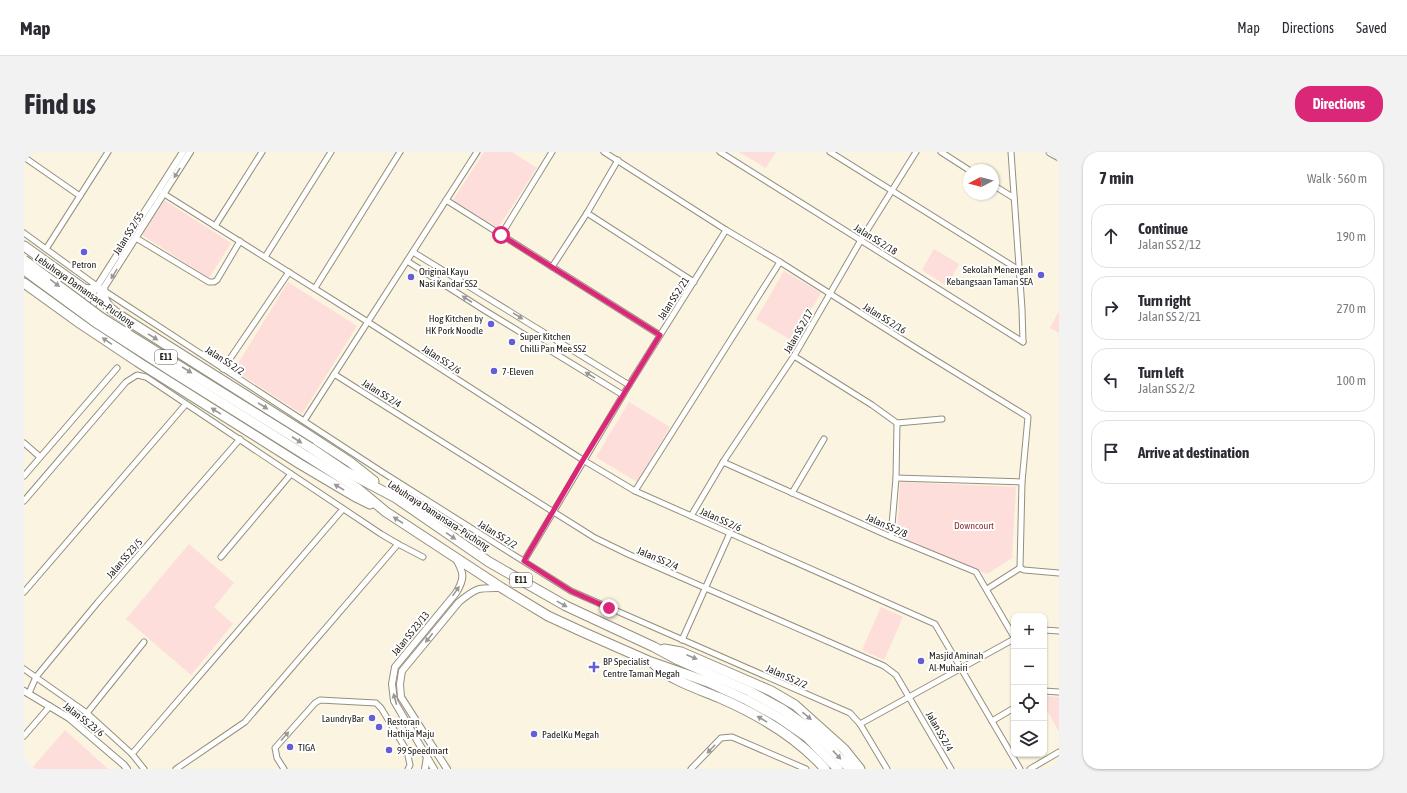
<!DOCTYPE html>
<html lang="en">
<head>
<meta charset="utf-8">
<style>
	:root { --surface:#fff; --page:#f2f2f3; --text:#2b2b33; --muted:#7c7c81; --line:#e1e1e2; --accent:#db2777 }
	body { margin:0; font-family:"Asap Condensed",sans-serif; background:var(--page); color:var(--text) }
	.controls { position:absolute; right:12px; bottom:12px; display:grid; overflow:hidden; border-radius:8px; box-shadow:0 1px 3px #0004 }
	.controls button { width:36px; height:36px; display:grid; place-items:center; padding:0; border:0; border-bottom:1px solid var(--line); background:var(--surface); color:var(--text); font:20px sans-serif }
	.compass { position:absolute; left:939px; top:12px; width:36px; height:36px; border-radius:50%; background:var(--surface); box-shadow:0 1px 3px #0004; rotate:263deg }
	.stop { position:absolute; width:12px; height:12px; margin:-9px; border:3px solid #db2777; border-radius:50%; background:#fff }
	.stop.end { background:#db2777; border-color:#fff; box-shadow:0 1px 4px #0008 }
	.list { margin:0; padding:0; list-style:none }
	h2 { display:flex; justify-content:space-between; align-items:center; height:52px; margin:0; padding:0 16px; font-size:17px }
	h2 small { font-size:13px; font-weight:400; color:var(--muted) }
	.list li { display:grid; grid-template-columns:26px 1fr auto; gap:12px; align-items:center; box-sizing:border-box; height:64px; margin:0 8px 8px; padding:0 8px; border:1px solid var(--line); border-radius:16px }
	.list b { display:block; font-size:15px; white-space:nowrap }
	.list p { margin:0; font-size:13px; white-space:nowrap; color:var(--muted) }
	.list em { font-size:13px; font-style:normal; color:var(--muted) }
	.icon { flex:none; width:22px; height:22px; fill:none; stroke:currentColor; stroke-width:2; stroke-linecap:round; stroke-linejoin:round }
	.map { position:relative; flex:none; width:1035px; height:617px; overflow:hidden; border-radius:16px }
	header { display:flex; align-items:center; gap:24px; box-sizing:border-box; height:56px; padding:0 20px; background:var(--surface); border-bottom:1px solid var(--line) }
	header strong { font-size:19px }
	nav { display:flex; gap:22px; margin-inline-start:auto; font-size:14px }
	.intro { display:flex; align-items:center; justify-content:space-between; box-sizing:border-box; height:96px; padding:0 24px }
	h1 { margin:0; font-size:28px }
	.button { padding:10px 18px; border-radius:16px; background:var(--accent); color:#fff; font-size:14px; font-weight:700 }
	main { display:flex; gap:24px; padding:0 24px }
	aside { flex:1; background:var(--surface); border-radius:16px; box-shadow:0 1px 3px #0004 }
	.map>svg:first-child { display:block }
</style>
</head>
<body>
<header>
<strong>Map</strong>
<nav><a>Map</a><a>Directions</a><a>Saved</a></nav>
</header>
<div class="intro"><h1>Find us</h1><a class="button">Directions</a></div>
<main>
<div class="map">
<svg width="1035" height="617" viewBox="0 0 1035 617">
	<rect width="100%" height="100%" fill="#faf4e0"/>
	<g fill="#fddedb">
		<path d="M460,0H488L513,16L474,76L429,48Z"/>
		<path d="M715,0H752L742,16Z"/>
		<path d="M140,48L207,91L185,126L118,83Z"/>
		<path d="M910,97L935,112L923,134L898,118Z"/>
		<path d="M760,119L797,141L768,189L732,167Z"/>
		<path d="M264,130L333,174L278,262L210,218Z"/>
		<path d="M1035,159V181L1026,176Z"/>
		<path d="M605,250L646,275L613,330L572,305Z"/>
		<path d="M876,330L992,335L988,406L963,422L873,383Z"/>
		<path d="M165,392L210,431L190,455L209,472L167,523L102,467Z"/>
		<path d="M857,455L879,465L860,508L838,498Z"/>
		<path d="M1024,544L1035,545V580L1020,553V547Z"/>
		<path d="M41,578L84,617H7Z"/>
	</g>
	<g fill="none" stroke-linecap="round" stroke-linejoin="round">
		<defs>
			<g id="minor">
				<path d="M580,0L702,78L756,110L895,198L1004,265L998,330L996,416"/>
				<path d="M696,0L999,190"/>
				<path d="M806,0L995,118"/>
				<path d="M917,0L945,18"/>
				<path d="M987,0L998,157L999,190"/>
				<path d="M0,5L56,44"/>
				<path d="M969,33L990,46"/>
				<path d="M137,40L344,170L559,308L611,339L911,472L996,617"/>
				<path d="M422,48L636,183"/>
				<path d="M563,61L670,130"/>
				<path d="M191,74L238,0"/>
				<path d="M0,81L73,134"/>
				<path d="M477,83L528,0"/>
				<path d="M112,86L185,130H190L193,128L216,89"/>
				<path d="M22,97L84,0"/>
				<path d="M389,100L605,233"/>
				<path d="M241,105L307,0"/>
				<path d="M383,109L460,158L599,243"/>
				<path d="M528,115L563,61L594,8"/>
				<path d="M291,136L376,0"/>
				<path d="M79,138L358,320L547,439L826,561L836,572L863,617"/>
				<path d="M770,204L848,253L873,271L872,326L867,385"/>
				<path d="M199,217L265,120"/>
				<path d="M310,222L571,386L606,403L860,514L872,523L927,617"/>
				<path d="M280,269L453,0"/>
				<path d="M873,271L918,267"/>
				<path d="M0,291L16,305"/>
				<path d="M699,310L867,385L952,420L990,485"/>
				<path d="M0,324L93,216"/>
				<path d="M872,326L998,330"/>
				<path d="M611,339L756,110"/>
				<path d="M768,341L800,287"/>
				<path d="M0,349L102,230L113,223L122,225L357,382L374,392L399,405"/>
				<path d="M667,364L699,310L770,204L837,88L892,0"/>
				<path d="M197,405L267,322"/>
				<path d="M500,409L605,233L702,78"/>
				<path d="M963,437L996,416L1000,418L1035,421"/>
				<path d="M0,440L162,252"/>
				<path d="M1020,478L1035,479"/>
				<path d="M658,488L706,381"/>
				<path d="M0,517L63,561L108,602L120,617"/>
				<path d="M1020,539L1035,540"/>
				<path d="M5,541L12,525L74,450L216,287"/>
				<path d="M63,561L120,490"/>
				<path d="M968,569L990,556"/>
				<path d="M836,572L990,487"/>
				<path d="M0,584L26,554"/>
				<path d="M108,602L319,357"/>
				<path d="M152,617L221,570L374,392"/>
				<path d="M260,617L253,606L251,596L291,551L296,548L352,551L357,556L383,599L386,613L384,617"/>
				<path d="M667,617L697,586L708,585L782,617"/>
				<path d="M1006,617L1035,600"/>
			</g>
			<g id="tertiary">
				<path d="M58,156L72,136L159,0"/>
				<path d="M65,159L166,0"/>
				<path d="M0,539L45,566L100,613L103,617"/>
				<path d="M401,617L403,605"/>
				<path d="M410,617L370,549L368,532L371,515L432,441C441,426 440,421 432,407"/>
				<path d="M423,617L377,545L376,532L378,519L435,450C453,435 454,436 476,436"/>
			</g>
			<path id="secondary" d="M1026,0L1035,5"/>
			<g id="motorway">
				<path d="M0,94L60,137L65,138L72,136"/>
				<path d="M0,131L57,172L114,210L276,312L330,344L346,352"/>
				<path d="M79,138C79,149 83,155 92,161L280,280L326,310L350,329"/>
				<path d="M287,296L321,319L372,346L465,410L542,454L630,495L654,508L725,539L758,557L790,580L811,601L826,617"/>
				<path d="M281,303L333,336L362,360L478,436L524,464L561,481L627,510L684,530L723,548L754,565L783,585L814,617"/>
				<path d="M640,497L657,500L747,539L771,553L820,597L836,617"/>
				<path d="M631,513C646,528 677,538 696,546C735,563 773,585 801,617"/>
			</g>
		</defs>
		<use href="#minor" stroke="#95907d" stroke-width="7"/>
		<use href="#tertiary" stroke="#95907d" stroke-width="8"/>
		<use href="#secondary" stroke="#95907d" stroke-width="9"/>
		<use href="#motorway" stroke="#95907d" stroke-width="11"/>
		<use href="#minor" stroke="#fff" stroke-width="5"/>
		<use href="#tertiary" stroke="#fff" stroke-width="6"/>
		<use href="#secondary" stroke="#fff" stroke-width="7"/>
		<use href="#motorway" stroke="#fff" stroke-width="9"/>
		<defs>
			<g id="motorway-bridge">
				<path d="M0,108L78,166L287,296"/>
				<path d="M0,118L74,172L147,219L281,303"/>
			</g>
		</defs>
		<use href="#motorway-bridge" stroke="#95907d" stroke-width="11" stroke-linecap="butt"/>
		<use href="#motorway-bridge" stroke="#fff" stroke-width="9"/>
	</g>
	<defs><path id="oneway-solid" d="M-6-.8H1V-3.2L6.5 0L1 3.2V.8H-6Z"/></defs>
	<g fill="#999895">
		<use href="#oneway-solid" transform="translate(153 21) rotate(122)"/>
		<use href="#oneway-solid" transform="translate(90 122) rotate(122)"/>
		<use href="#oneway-solid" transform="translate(31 131) rotate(37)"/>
		<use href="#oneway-solid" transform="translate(443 147) rotate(-147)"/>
		<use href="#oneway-solid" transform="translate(494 164) rotate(32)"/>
		<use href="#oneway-solid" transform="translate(129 185) rotate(32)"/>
		<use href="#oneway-solid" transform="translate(83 189) rotate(-146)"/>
		<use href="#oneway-solid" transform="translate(163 218) rotate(32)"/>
		<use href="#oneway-solid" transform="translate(566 223) rotate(-149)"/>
		<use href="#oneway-solid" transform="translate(239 254) rotate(32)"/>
		<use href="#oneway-solid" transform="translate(192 259) rotate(-148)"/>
		<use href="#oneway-solid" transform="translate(273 288) rotate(33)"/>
		<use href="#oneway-solid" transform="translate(315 335) rotate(-149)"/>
		<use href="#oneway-solid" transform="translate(374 368) rotate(-147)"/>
		<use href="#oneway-solid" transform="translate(427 384) rotate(34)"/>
		<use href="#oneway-solid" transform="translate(432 439) rotate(-55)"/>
		<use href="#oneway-solid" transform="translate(538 452) rotate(29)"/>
		<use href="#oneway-solid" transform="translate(405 486) rotate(129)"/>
		<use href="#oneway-solid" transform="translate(668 505) rotate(23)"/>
		<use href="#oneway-solid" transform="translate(371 547) rotate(-105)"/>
		<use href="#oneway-solid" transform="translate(783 564) rotate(40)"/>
		<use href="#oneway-solid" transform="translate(738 567) rotate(-149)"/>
		<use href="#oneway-solid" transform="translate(261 584) rotate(-48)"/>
		<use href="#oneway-solid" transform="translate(687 597) rotate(134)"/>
		<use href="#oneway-solid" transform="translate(813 603) rotate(47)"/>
	</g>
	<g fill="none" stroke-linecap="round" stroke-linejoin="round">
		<path stroke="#db2777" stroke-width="5" d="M477,83L636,183L559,308L500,409L547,439L585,456"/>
	</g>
	<g fill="#635dd6" stroke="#fff" stroke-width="1.5">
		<circle cx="60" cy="100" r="4"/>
		<circle cx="1017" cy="123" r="4"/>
		<circle cx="387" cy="125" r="4"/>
		<circle cx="467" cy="172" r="4"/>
		<circle cx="488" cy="190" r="4"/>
		<circle cx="470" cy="219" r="4"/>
		<circle cx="897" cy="509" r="4"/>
		<path d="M568 509h4v4h4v4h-4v4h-4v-4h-4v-4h4z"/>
		<circle cx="348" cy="566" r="4"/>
		<circle cx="355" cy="575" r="4"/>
		<circle cx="510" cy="582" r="4"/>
		<circle cx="266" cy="595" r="4"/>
		<circle cx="365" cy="598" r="4"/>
	</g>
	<g text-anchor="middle" stroke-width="4" stroke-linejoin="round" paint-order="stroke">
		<g fill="#fff" stroke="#615f5a" stroke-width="1">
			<rect x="131" y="198" width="22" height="14" rx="3"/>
			<rect x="486" y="421" width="22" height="14" rx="3"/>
		</g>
		<g font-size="9" font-weight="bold" fill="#1d1b14">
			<text x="142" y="208">E11</text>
			<text x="497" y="431">E11</text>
		</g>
		<g font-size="10" fill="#1d1b14" stroke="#fff">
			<text transform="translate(104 81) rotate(-58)" y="4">Jalan SS 2/55</text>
			<text transform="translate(852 87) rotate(32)" y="4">Jalan SS 2/18</text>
			<text transform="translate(61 138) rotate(35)" y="4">Lebuhraya Damansara–Puchong</text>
			<text transform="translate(649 146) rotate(-57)" y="4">Jalan SS 2/21</text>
			<text transform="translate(861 166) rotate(32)" y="4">Jalan SS 2/16</text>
			<text transform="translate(774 179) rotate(-60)" y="4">Jalan SS 2/17</text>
			<text transform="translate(418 207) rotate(33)" y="4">Jalan SS 2/6</text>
			<text transform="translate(201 208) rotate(33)" y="4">Jalan SS 2/2</text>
			<text transform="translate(358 241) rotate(32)" y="4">Jalan SS 2/4</text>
			<text transform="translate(415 363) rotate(33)" y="4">Lebuhraya Damansara–Puchong</text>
			<text transform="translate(697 367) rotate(24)" y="4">Jalan SS 2/6</text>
			<text transform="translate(863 373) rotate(24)" y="4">Jalan SS 2/8</text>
			<text transform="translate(474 382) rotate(32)" y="4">Jalan SS 2/2</text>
			<text transform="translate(100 406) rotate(-49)" y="4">Jalan SS 23/5</text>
			<text transform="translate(634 406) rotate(23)" y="4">Jalan SS 2/4</text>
			<text transform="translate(386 481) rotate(-51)" y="4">Jalan SS 23/13</text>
			<text transform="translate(763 524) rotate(24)" y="4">Jalan SS 2/2</text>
			<text transform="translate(60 567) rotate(38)" y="4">Jalan SS 23/6</text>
			<text transform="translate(916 579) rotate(60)" y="4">Jalan SS 2/4</text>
		</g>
		<g font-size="10" fill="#1d1b14" stroke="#fff" text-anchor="start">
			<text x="60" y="116" text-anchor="middle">Petron</text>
			<text x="1009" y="121" text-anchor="end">Sekolah Menengah<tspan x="1009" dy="12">Kebangsaan Taman SEA</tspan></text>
			<text x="395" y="123">Original Kayu<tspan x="395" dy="12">Nasi Kandar SS2</tspan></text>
			<text x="459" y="170" text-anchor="end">Hog Kitchen by<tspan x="459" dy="12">HK Pork Noodle</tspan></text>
			<text x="496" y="188">Super Kitchen<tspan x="496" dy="12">Chilli Pan Mee SS2</tspan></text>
			<text x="478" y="223">7-Eleven</text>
			<text x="905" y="507">Masjid Aminah<tspan x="905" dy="12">Al-Muhairi</tspan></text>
			<text x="579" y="513">BP Specialist<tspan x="579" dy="12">Centre Taman Megah</tspan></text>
			<text x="340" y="570" text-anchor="end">LaundryBar</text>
			<text x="363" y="573">Restoran<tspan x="363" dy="12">Hathija Maju</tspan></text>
			<text x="518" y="586">PadelKu Megah</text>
			<text x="274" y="599">TIGA</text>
			<text x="373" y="602">99 Speedmart</text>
		</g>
		<g font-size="10" fill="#8a3332" stroke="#fff">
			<text x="950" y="377">Downcourt</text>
		</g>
	</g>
</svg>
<div class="controls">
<button>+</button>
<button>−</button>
<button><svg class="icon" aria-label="locate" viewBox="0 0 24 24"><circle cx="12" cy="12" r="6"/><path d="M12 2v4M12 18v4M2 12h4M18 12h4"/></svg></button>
<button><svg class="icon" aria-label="layers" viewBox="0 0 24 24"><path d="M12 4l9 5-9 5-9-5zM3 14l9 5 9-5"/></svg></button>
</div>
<svg class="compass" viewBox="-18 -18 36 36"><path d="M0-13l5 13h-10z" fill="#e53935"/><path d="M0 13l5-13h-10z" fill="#7c7c81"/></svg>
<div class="stop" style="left:477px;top:83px"></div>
<div class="stop end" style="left:585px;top:456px"></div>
</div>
<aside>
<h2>7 min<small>Walk · 560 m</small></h2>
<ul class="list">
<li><svg class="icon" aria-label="ahead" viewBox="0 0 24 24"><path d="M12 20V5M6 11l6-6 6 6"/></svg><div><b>Continue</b><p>Jalan SS 2/12</p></div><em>190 m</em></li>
<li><svg class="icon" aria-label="right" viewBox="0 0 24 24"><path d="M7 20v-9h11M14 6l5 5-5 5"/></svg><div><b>Turn right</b><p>Jalan SS 2/21</p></div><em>270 m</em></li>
<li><svg class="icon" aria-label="left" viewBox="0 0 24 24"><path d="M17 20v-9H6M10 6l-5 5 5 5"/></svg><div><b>Turn left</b><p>Jalan SS 2/2</p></div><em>100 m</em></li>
<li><svg class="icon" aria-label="arrive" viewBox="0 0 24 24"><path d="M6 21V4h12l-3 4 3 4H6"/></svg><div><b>Arrive at destination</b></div></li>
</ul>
</aside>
</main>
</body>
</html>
